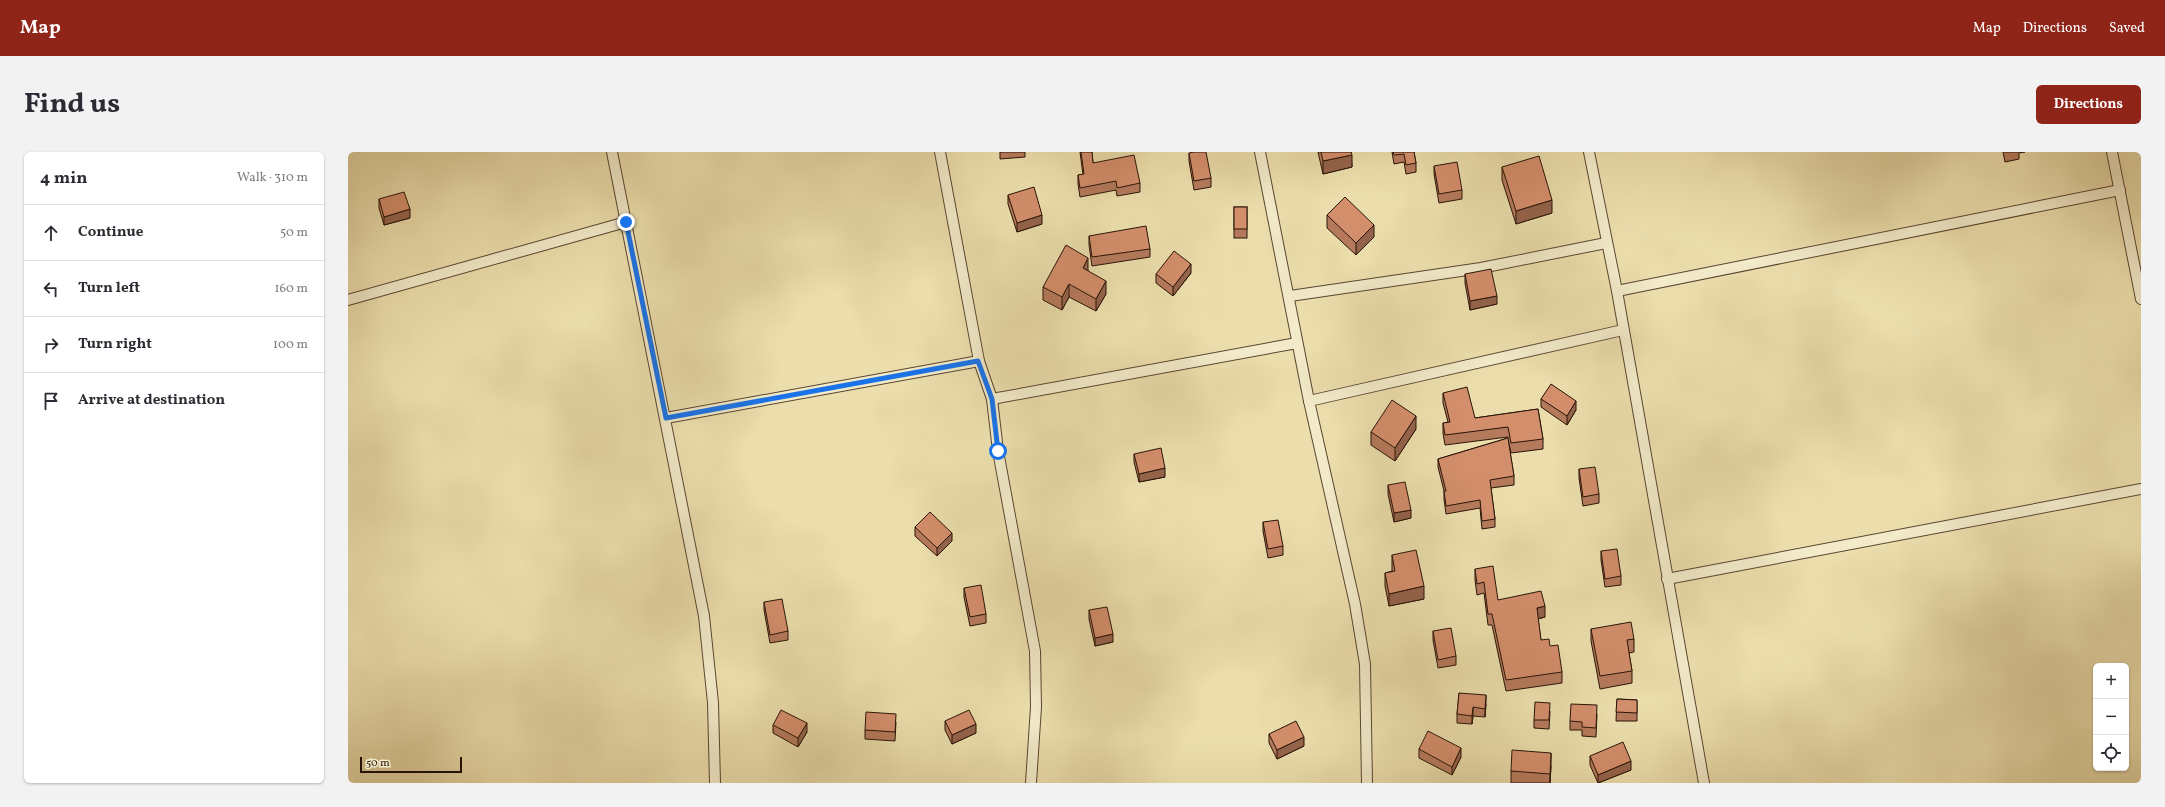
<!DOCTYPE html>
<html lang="en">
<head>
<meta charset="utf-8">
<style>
	:root { --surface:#fff; --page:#f2f2f3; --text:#2b2b33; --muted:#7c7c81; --line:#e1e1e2; --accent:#8f2418 }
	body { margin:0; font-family:Vollkorn,serif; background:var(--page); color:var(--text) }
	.controls { position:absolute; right:12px; bottom:12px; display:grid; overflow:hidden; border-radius:6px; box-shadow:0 1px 3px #0004 }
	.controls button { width:36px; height:36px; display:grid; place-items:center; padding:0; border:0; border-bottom:1px solid var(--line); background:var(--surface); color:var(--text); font:20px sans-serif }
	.scale { position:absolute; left:12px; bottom:10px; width:102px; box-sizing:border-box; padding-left:4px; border:2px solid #281307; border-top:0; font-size:11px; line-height:14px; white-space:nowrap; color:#281307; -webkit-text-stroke:3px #f2eac9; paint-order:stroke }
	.stop { position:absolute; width:12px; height:12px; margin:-9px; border:3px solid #1a73e8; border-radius:50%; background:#fff }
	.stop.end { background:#1a73e8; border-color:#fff; box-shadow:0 1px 4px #0008 }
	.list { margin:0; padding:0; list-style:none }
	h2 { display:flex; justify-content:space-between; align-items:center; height:52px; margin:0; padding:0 16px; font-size:17px }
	h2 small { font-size:13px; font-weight:400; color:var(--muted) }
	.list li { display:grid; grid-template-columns:26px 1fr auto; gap:12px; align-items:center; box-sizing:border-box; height:56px; padding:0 16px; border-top:1px solid var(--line) }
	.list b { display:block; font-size:15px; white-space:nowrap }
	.list em { font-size:13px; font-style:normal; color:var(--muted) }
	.icon { flex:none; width:22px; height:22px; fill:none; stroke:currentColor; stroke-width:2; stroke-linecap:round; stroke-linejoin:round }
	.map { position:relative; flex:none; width:1793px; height:631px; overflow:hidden; border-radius:6px }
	header { display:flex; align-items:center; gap:24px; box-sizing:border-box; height:56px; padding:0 20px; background:var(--accent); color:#fff }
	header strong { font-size:19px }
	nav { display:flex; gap:22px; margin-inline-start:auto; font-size:14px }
	.intro { display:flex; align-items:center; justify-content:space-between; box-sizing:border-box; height:96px; padding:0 24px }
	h1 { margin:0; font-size:28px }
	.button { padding:10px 18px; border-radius:6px; background:var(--accent); color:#fff; font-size:14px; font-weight:700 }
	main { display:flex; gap:24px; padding:0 24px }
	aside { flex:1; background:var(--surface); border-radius:6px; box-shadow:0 1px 3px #0004 }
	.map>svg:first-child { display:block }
</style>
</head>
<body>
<header>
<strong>Map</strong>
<nav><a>Map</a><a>Directions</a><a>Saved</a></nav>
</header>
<div class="intro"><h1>Find us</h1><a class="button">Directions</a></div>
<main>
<aside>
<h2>4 min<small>Walk · 310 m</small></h2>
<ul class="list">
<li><svg class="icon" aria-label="ahead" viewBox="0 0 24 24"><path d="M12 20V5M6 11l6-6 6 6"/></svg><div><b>Continue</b></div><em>50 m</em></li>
<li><svg class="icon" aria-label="left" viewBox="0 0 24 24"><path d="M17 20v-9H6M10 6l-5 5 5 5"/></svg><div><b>Turn left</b></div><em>160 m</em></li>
<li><svg class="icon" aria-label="right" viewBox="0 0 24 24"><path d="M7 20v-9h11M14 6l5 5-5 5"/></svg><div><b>Turn right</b></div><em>100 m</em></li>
<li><svg class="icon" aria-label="arrive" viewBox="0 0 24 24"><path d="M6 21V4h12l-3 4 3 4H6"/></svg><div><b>Arrive at destination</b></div></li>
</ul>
</aside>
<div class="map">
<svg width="1793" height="631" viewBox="0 0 1793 631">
	<rect width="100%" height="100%" fill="#ebdeac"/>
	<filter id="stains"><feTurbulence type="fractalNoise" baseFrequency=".005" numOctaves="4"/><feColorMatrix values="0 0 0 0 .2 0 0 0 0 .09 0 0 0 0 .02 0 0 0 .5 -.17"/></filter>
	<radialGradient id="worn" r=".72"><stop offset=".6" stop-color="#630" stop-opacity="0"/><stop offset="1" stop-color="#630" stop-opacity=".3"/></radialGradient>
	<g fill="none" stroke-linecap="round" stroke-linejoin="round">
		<defs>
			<g id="minor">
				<path d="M264,0L356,464L365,551L367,631"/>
				<path d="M592,0L631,209L644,247L650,299L687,499L688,555L683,631"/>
				<path d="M912,0L961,249L1007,452L1017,512L1019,631"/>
				<path d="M1241,0L1269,139L1356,631"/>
				<path d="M1764,0L1793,147"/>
				<path d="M1269,139L1772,38"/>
				<path d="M942,144L1133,116L1258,91"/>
				<path d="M0,148L278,70"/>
				<path d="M644,247L949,191"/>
				<path d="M961,249L1275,178"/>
				<path d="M318,266L631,209"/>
				<path d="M1319,427L1793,337"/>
			</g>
		</defs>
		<use href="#minor" stroke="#594630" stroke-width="12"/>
		<use href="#minor" stroke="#f2eac9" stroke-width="10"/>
	</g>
	<g fill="#b57a5c" stroke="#281307">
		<path d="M652,0H677V5L652,7Z"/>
		<path d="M732,0H744L745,11L792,31V40L769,44L768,38L732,45L730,32V23H735Z"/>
		<path d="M970,0H1003L1004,15L975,22Z"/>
		<path d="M1044,0H1066L1068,11V20L1058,22L1056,10L1046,12Z"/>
		<path d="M1655,0H1677L1671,1V7L1657,10Z"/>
		<path d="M841,1L863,26V35L846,38L841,9Z"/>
		<path d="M1086,14L1114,38V47L1091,51L1086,22Z"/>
		<path d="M1154,15L1204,61L1168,72L1154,28Z"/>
		<path d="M660,43L694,72L669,80L660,52Z"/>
		<path d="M31,47L62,66L36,73L31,56Z"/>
		<rect x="886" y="55" width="13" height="31"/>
		<path d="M979,63L1026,85L1008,103L979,76Z"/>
		<path d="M741,84L802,97V105L744,114L741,93Z"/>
		<path d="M740,118V119L758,142L748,159L721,145L714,158L695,148V135Z"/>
		<path d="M843,121L825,144L808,131V122Z"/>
		<path d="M1117,122L1149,152L1122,158L1117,131Z"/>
		<path d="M1095,241L1127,266L1190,257L1195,287V297L1163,301L1160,288L1166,324V333L1143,336L1147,367V375L1134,377L1132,356L1098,362L1096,347V339L1090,315V307L1160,286V285L1097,293L1095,281V271L1100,270L1095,251Z"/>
		<path d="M1193,247L1228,258L1219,273L1193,255Z"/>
		<path d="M1068,277L1047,309L1023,293V280Z"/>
		<path d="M786,302L817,325L791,330L786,310Z"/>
		<path d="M1231,317L1251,342V351L1235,354L1231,326Z"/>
		<path d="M1040,333L1063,366L1046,370L1040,342Z"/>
		<path d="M915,370L935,394V403L920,406L915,379Z"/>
		<path d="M567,375L604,389L589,404L567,384Z"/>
		<path d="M1253,399L1273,424V433L1257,435L1253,408Z"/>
		<path d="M1044,403L1076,447L1041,454L1037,434V421L1044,419Z"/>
		<path d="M1127,417L1150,448L1197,465L1190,467L1193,488L1202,494L1214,520V531L1158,539L1144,473H1140L1136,441L1129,443L1127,428Z"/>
		<path d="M616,436L638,462V471L622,474L616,445Z"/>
		<path d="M416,450L440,479V488L422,491L416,458Z"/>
		<path d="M741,458L765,490L747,494L741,467Z"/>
		<path d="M1243,477L1286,487V500L1281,501L1284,519V531L1252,537L1243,489Z"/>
		<path d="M1085,479L1108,504V513L1090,516L1085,488Z"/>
		<path d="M1111,541L1138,552L1137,565L1125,564L1124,572L1109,571V562Z"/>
		<path d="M1269,547L1289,548V569H1268Z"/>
		<path d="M1202,559L1201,577L1186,576V568Z"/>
		<path d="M1249,562L1248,585L1234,584V578H1222V569Z"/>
		<path d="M597,569L628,581L604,592L597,578Z"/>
		<path d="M548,570L547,589L517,587V578Z"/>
		<path d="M425,573L459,580L450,595L425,581Z"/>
		<path d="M921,582L956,594L929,607L921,591Z"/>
		<path d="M1071,597L1113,605L1104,623L1071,606Z"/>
		<path d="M1242,604L1283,618L1250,631L1242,613Z"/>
		<path d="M1203,614L1202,631H1163V619Z"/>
	</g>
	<g fill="#94634b" stroke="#281307">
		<path d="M1004,3V15L975,22V9Z"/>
		<path d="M1204,48V61L1168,72V59Z"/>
		<path d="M62,57V66L36,73V65Z"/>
		<path d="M694,63V72L669,80V71Z"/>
		<path d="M1026,73V85L1008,103V91Z"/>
		<path d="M740,106V118L735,129V116Z"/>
		<path d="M843,112V121L825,144V135Z"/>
		<path d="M758,129V142L748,159V147Z"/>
		<path d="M721,132V145L714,158V145Z"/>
		<path d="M1149,144V152L1122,158V149Z"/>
		<path d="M1228,249V258L1219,273V264Z"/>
		<path d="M1068,264V277L1047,309V296Z"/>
		<path d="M817,316V325L791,330V322Z"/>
		<path d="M1063,358V366L1046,370V361Z"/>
		<path d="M604,381V389L589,404V396Z"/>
		<path d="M1076,434V447L1041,454V442Z"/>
		<path d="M1197,454V465L1189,467V456Z"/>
		<path d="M765,482V490L747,494V486Z"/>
		<path d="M1138,543V552L1137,565V557Z"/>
		<path d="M1125,555V564L1124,572V564Z"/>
		<path d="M459,571V580L450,595V586Z"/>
		<path d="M628,572V581L604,592V583Z"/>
		<path d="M956,585V594L929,607V598Z"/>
		<path d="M1113,596V605L1104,623V615Z"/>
		<path d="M1203,601V614L1202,631V622Z"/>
		<path d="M1283,609V618L1250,631V623Z"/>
	</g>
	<g fill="#d38e6b" stroke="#281307">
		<path d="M733,0H744L745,11L786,3L792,31L769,36L768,29L732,36L730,23L736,22Z"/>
		<path d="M846,0H858L863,26L846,29L841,1Z"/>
		<path d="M973,0H1003L1004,3L975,9Z"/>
		<path d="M1045,0H1066L1068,11L1058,13L1056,2L1046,3Z"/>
		<path d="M1191,4L1204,48L1168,59L1154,15Z"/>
		<path d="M1109,10L1114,38L1091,42L1086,14Z"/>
		<path d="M686,35L694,63L669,71L660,43Z"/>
		<path d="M56,40L62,57L36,65L31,47Z"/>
		<path d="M997,45L1026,73L1008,91L979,63Z"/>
		<rect x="886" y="55" width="13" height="22"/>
		<path d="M798,74L802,97L744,105L741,84Z"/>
		<path d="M718,93L740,106L735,116L758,129L748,147L721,132L714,145L695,135Z"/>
		<path d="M826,99L843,112L825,135L808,122Z"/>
		<path d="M1143,117L1149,144L1122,149L1117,122Z"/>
		<path d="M1203,232L1228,249L1219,264L1193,247Z"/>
		<path d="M1119,235L1127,266L1190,257L1195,287L1163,291L1160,275L1097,283L1095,271L1102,270L1095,241Z"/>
		<path d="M1044,248L1068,264L1047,296L1023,280Z"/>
		<path d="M1160,286L1166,324L1142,328L1147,367L1134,369L1132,348L1098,354L1096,339H1098L1090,307Z"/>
		<path d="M813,296L817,316L791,322L786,302Z"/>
		<path d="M1247,315L1251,342L1235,345L1231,317Z"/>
		<path d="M1057,330L1063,358L1046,361L1040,333Z"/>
		<path d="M582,360L604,381L589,396L567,375Z"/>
		<path d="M930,368L935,394L920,397L915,370Z"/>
		<path d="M1269,397L1273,424L1257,427L1253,399Z"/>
		<path d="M1068,398L1076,434L1041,442L1037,421L1047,419L1044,403Z"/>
		<path d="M1145,414L1150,448L1193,439L1197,454L1189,456L1193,488L1201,487L1202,494L1210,493L1214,520L1158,528L1144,462H1140L1136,430L1129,432L1127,417Z"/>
		<path d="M633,433L638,462L622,465L616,436Z"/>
		<path d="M434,447L440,479L422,483L416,450Z"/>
		<path d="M759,455L765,482L747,486L741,458Z"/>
		<path d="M1283,470L1286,487L1279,488L1284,519L1252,524L1243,477Z"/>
		<path d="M1103,476L1108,504L1090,508L1085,479Z"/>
		<path d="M1111,541L1138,543L1137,557L1125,555L1124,564L1109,562Z"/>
		<path d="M1269,547L1289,548V561L1268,560Z"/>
		<path d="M1187,550L1202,551L1201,568H1186Z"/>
		<path d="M1223,552L1249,553L1248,576L1234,575V570L1222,569Z"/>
		<path d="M433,558L459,571L450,586L425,573Z"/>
		<path d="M621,558L628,572L604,583L597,569Z"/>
		<path d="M518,560L548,562L547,580L517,578Z"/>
		<path d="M948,569L956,585L929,598L921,582Z"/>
		<path d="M1080,579L1113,596L1104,615L1071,597Z"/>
		<path d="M1275,590L1283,609L1250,623L1242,604Z"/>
		<path d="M1164,598L1203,601L1202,622L1163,619Z"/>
	</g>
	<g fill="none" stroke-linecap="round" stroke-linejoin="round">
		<path stroke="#1a73e8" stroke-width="5" d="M278,70L318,266L630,209L644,247L650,299"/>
	</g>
	<rect width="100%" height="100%" filter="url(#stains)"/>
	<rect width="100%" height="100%" fill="url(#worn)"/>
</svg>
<div class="controls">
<button>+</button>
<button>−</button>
<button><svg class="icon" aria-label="locate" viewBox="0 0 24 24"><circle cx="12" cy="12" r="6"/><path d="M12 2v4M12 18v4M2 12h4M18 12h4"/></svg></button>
</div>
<div class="scale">50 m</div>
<div class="stop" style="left:650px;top:299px"></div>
<div class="stop end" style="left:278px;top:70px"></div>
</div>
</main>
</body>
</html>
